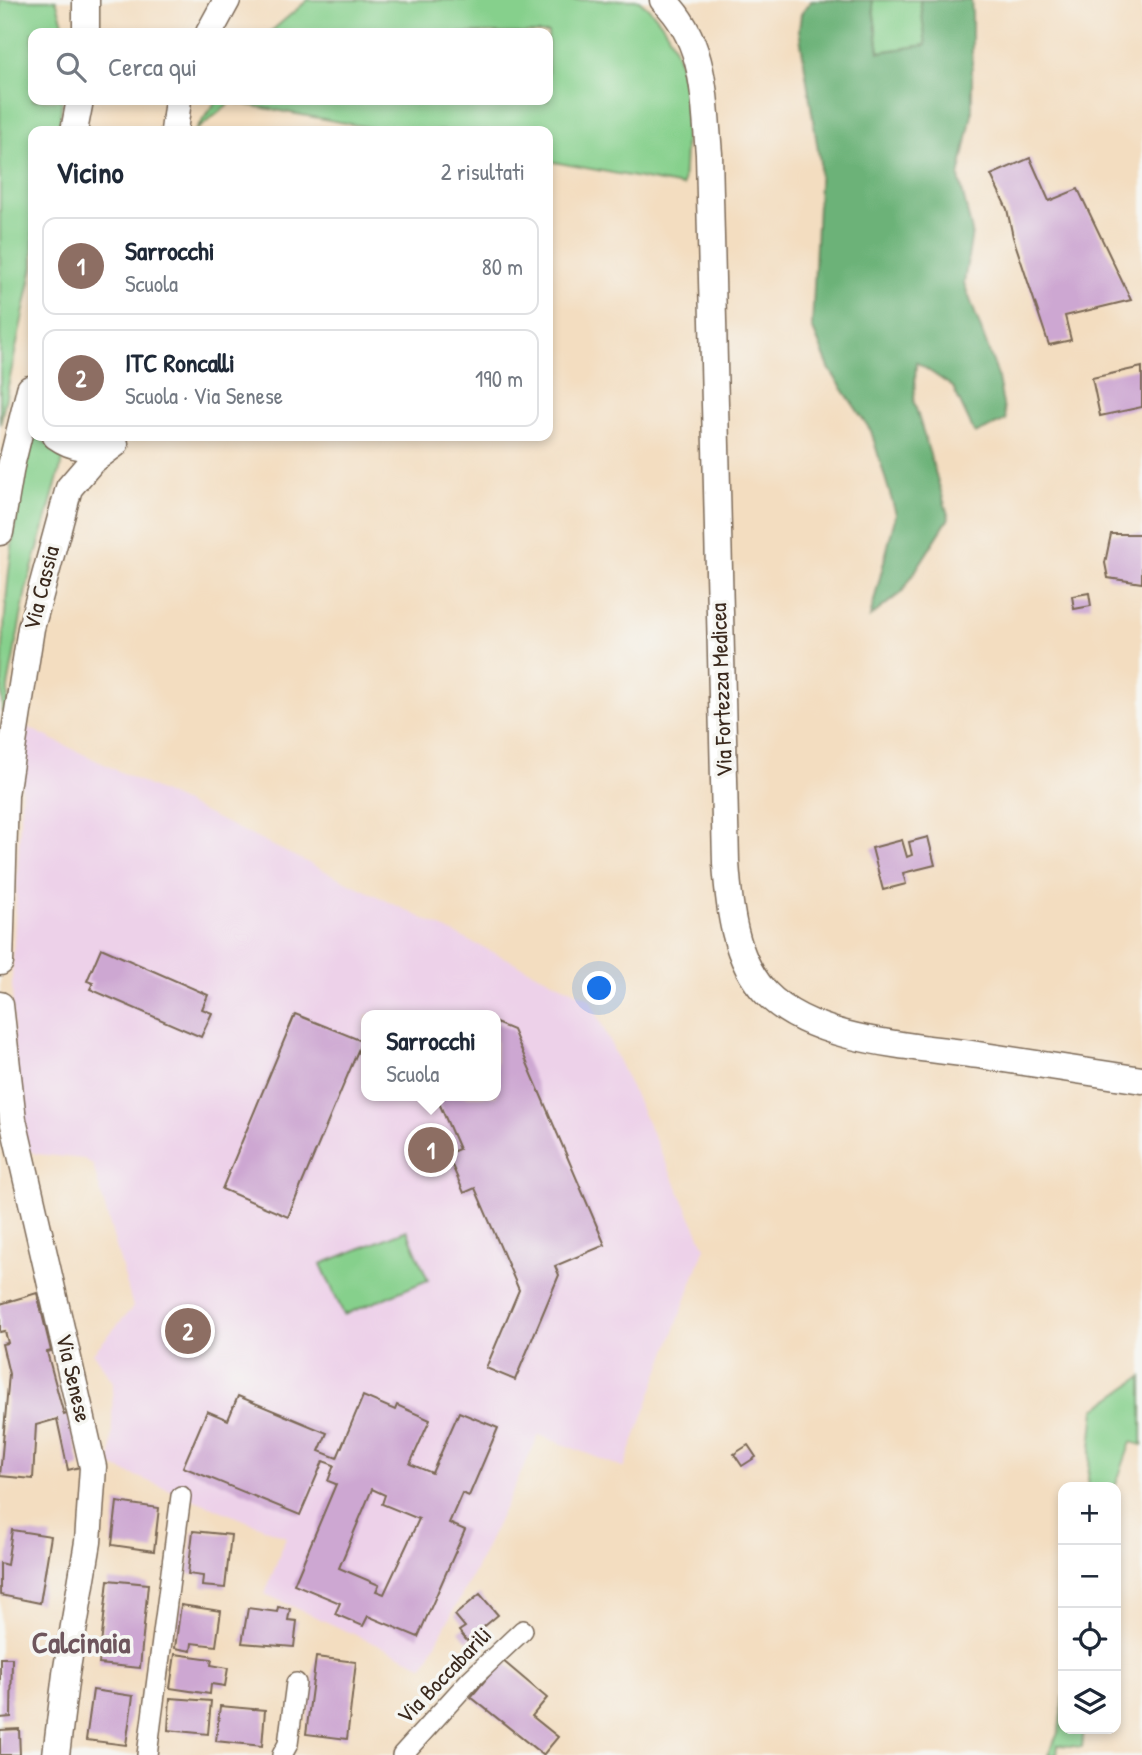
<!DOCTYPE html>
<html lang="it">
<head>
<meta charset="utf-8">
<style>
	:root { --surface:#fff; --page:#f2f2f3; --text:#1f2937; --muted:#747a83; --line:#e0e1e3; --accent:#2563eb }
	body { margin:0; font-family:"Patrick Hand",sans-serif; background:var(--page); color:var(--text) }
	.controls { position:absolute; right:21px; bottom:21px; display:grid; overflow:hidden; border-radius:14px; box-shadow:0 4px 10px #0003 }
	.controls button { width:63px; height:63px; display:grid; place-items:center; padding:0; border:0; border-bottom:2px solid var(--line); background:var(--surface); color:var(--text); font:35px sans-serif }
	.you { position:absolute; left:600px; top:989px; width:24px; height:24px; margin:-18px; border:5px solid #fff; border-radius:50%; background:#1a73e8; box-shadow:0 0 0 10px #1a73e833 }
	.badge { display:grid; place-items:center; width:46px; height:46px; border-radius:50%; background:var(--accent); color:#fff; font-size:23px; font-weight:700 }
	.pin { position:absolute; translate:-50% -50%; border:4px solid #fff; box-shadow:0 2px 7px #0006 }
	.popup { position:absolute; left:361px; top:1010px; width:140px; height:91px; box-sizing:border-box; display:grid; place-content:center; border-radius:14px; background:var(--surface); filter:drop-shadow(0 2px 5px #0005); font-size:23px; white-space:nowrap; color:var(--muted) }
	.popup b { font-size:26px; color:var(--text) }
	.popup::after { content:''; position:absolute; left:50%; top:100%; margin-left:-14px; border:14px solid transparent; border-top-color:var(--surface) }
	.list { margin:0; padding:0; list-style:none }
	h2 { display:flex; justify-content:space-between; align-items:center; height:91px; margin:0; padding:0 28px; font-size:30px }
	h2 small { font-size:23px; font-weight:400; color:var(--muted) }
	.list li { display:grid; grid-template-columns:46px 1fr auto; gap:21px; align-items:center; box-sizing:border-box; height:98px; margin:0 14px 14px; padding:0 14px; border:2px solid var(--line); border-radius:14px }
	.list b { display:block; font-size:26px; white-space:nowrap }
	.list p { margin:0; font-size:23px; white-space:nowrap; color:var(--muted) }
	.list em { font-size:23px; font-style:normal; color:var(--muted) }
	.icon { flex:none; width:38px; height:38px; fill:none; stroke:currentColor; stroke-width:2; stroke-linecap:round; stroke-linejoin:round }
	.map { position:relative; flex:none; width:1142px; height:1755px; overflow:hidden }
	.search { position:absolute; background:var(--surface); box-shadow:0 4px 10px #0003; left:28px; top:28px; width:525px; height:77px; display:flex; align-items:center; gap:18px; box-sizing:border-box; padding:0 24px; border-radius:14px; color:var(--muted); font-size:26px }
	.panel { position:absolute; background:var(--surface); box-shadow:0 4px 10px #0003; left:28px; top:126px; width:525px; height:315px; border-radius:14px }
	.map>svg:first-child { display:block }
</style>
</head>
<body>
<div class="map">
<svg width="1142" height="1755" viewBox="0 0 1142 1755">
	<rect width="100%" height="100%" fill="#f6f6f2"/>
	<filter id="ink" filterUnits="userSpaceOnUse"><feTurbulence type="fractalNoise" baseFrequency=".0143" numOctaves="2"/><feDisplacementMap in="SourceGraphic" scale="14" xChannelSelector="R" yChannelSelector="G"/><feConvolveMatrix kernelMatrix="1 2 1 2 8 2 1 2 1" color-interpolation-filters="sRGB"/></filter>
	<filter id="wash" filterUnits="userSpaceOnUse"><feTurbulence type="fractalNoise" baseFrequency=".00686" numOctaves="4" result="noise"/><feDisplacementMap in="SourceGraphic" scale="28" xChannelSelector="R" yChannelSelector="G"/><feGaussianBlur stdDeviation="1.57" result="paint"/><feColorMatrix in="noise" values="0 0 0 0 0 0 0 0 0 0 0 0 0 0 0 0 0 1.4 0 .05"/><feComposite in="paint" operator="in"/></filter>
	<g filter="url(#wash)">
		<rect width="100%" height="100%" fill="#f3ddc0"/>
		<path fill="#edd1e9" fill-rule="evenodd" d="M25,726L590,999L705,1247L624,1468L539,1435L474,1572L424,1666L265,1594L286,1537L111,1466L113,1382L93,1353L133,1307L93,1165L84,1159L36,1154L25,1149L15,1084L12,979ZM366,1015H496V1096H366Z"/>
		<g fill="#86d08c" stroke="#607d55" stroke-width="2">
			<path d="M0,0H56L66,33H33V100H62L59,131H33V267L0,425Z"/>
			<path d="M308,0H639C697,44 686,122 683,186L548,161V131H388L232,102L195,131L217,100H548V33H269Z"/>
			<path d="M872,0H920L927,45L879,52Z"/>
			<path d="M30,432L64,456L26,590L8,687L7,712H2C0,618 13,523 30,432Z"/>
			<path d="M407,1230L428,1280L344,1315L321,1264Z"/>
			<path d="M1142,1377V1445L1131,1442L1115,1487H1087L1095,1409Z"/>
			<path d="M1063,1695V1729H1084L1082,1747L1058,1745L1057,1755H1048L1059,1731Z"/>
		</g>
		<path fill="#6cb278" stroke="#546e4b" stroke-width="2" d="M812,0H872L879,52L926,45L920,0H971L972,13V114L959,177L972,232L964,283L997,373L1006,420L975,434L953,387L916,362L914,402L949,518L902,592L870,617L896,514L871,431L830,370L812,327L820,163L799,30L801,14Z"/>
		<g id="blocks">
			<g fill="#cda7d2" fill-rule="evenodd">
				<path d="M1030,158L1049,201L1078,189L1131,300L1065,316L1071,340L1049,345L1013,237L1007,209L991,175Z"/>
				<path d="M1142,367V407L1100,416L1092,378Z"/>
				<path d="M1111,534H1142V583L1108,578L1105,563Z"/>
				<path d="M1089,593L1091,606L1074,609L1072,596Z"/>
				<path d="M928,837L935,865L903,873L906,884L883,890L872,848L902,840L907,857L912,855L909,842Z"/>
				<path d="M101,948L208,995L202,1009L212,1013L201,1037L90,989L93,983L87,981Z"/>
				<path d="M295,1014L362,1041L288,1217L222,1189Z"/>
				<path d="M496,1023L513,1030L605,1245L555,1266L559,1275L515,1380L486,1368L519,1290L475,1188L464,1193L447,1154L459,1149L436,1096H496Z"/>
				<path d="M37,1293L51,1351L47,1352L64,1415L69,1413L80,1467L68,1470L57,1419L36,1425L33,1479L0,1476L9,1374L2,1344L8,1343L5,1331L0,1332V1304Z"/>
				<path d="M238,1396L327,1433L319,1451L337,1458L363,1396L395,1410L397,1405L430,1420L410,1464L432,1473L459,1412L498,1428L469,1496L462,1493L449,1523L465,1530L418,1637L368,1616L363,1626L335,1614L340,1603L294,1584L336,1484L328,1481L334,1465L323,1461L300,1515L183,1467L207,1411L228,1420ZM372,1489L385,1495L382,1504L419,1519L384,1594L376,1591L379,1585L339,1568Z"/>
				<path d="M748,1445L756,1457L742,1466L734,1454Z"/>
				<path d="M117,1502L159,1508L154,1551L112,1545Z"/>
				<path d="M12,1530L51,1536L40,1603L0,1595V1563L7,1565Z"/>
				<path d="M193,1531L231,1535L225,1588L202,1586L203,1576L188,1574Z"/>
				<path d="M108,1580L148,1584L140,1668L99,1664Z"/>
				<path d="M480,1594L498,1615L467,1641L459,1631L465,1627L455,1615Z"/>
				<path d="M181,1605L221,1611L216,1646L192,1643L191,1651L175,1648Z"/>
				<path d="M278,1607L290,1609L288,1620L297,1621L294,1647L242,1643L248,1608L277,1612Z"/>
				<path d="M175,1654L212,1659L211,1665L228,1668L225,1686L211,1684L210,1694L170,1688Z"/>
				<path d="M316,1657L356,1662L347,1739L306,1734Z"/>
				<path d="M0,1658H12L11,1717L0,1718Z"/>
				<path d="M502,1660L547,1698L532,1716L558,1737L543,1755L471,1697Z"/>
				<path d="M93,1690L133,1696L126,1745L86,1740Z"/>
				<path d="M170,1698L211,1701L208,1734L168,1730Z"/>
				<path d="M220,1706L265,1710L262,1746L216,1741Z"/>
				<path d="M19,1729L20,1755H0V1730Z"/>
			</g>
		</g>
	</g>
	<g filter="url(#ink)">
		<use href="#blocks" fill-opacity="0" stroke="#7b6957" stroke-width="2"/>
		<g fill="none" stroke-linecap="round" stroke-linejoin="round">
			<defs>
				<g id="street">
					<path d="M147,1755L181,1496"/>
					<path d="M282,1755L288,1744L296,1683"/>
					<path d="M402,1755L471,1679L523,1630"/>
				</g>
				<g id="secondary">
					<path d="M86,0V33"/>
					<path d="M663,0C706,41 704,98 709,154L726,863C729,906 734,960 766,993C813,1042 914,1046 978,1055C1033,1063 1087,1072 1142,1080"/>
					<path d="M209,33L227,0"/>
					<path d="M74,131L80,100"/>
					<path d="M174,131L178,100"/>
					<path d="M56,436C74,449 92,449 113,445"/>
					<path d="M0,532L11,466L30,389"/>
					<path d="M0,962L5,795L31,628L69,488L92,461L115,444"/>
					<path d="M0,1005L13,1120L93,1467L88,1542L66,1674L56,1755"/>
				</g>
			</defs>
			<use href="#street" stroke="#7b6957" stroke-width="22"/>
			<use href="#secondary" stroke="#7b6957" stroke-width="29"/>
			<use href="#street" stroke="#fff" stroke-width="19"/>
			<use href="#secondary" stroke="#fff" stroke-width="26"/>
		</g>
	</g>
	<g text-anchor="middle" stroke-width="7" stroke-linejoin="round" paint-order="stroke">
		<g font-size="23" fill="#3b2a1e" stroke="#f6f6f2">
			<text transform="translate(41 588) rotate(-76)" y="8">Via Cassia</text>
			<text transform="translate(721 690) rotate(-92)" y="8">Via Fortezza Medicea</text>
			<text transform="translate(74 1378) rotate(77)" y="8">Via Senese</text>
			<text transform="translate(444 1675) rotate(-46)" y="8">Via Boccabarili</text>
		</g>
		<g font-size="30" font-weight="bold" fill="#6e565d" stroke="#f6f6f2">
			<text x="81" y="1653">Calcinaia</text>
		</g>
	</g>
</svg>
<div class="controls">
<button>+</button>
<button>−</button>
<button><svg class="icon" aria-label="locate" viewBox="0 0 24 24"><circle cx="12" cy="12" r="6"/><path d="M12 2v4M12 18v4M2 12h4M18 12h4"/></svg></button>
<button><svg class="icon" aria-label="layers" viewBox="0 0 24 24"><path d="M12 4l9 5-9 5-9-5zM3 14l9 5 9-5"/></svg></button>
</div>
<div class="you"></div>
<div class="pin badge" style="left:431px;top:1150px;background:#8d6e63">1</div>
<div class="popup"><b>Sarrocchi</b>Scuola</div>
<div class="pin badge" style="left:188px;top:1331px;background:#8d6e63">2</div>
<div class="search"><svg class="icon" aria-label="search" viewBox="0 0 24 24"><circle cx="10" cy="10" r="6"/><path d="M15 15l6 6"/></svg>Cerca qui</div>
<section class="panel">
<h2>Vicino<small>2 risultati</small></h2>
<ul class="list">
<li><span class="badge" style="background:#8d6e63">1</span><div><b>Sarrocchi</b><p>Scuola</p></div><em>80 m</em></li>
<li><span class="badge" style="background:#8d6e63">2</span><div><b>ITC Roncalli</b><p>Scuola · Via Senese</p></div><em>190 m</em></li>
</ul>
</section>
</div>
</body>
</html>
